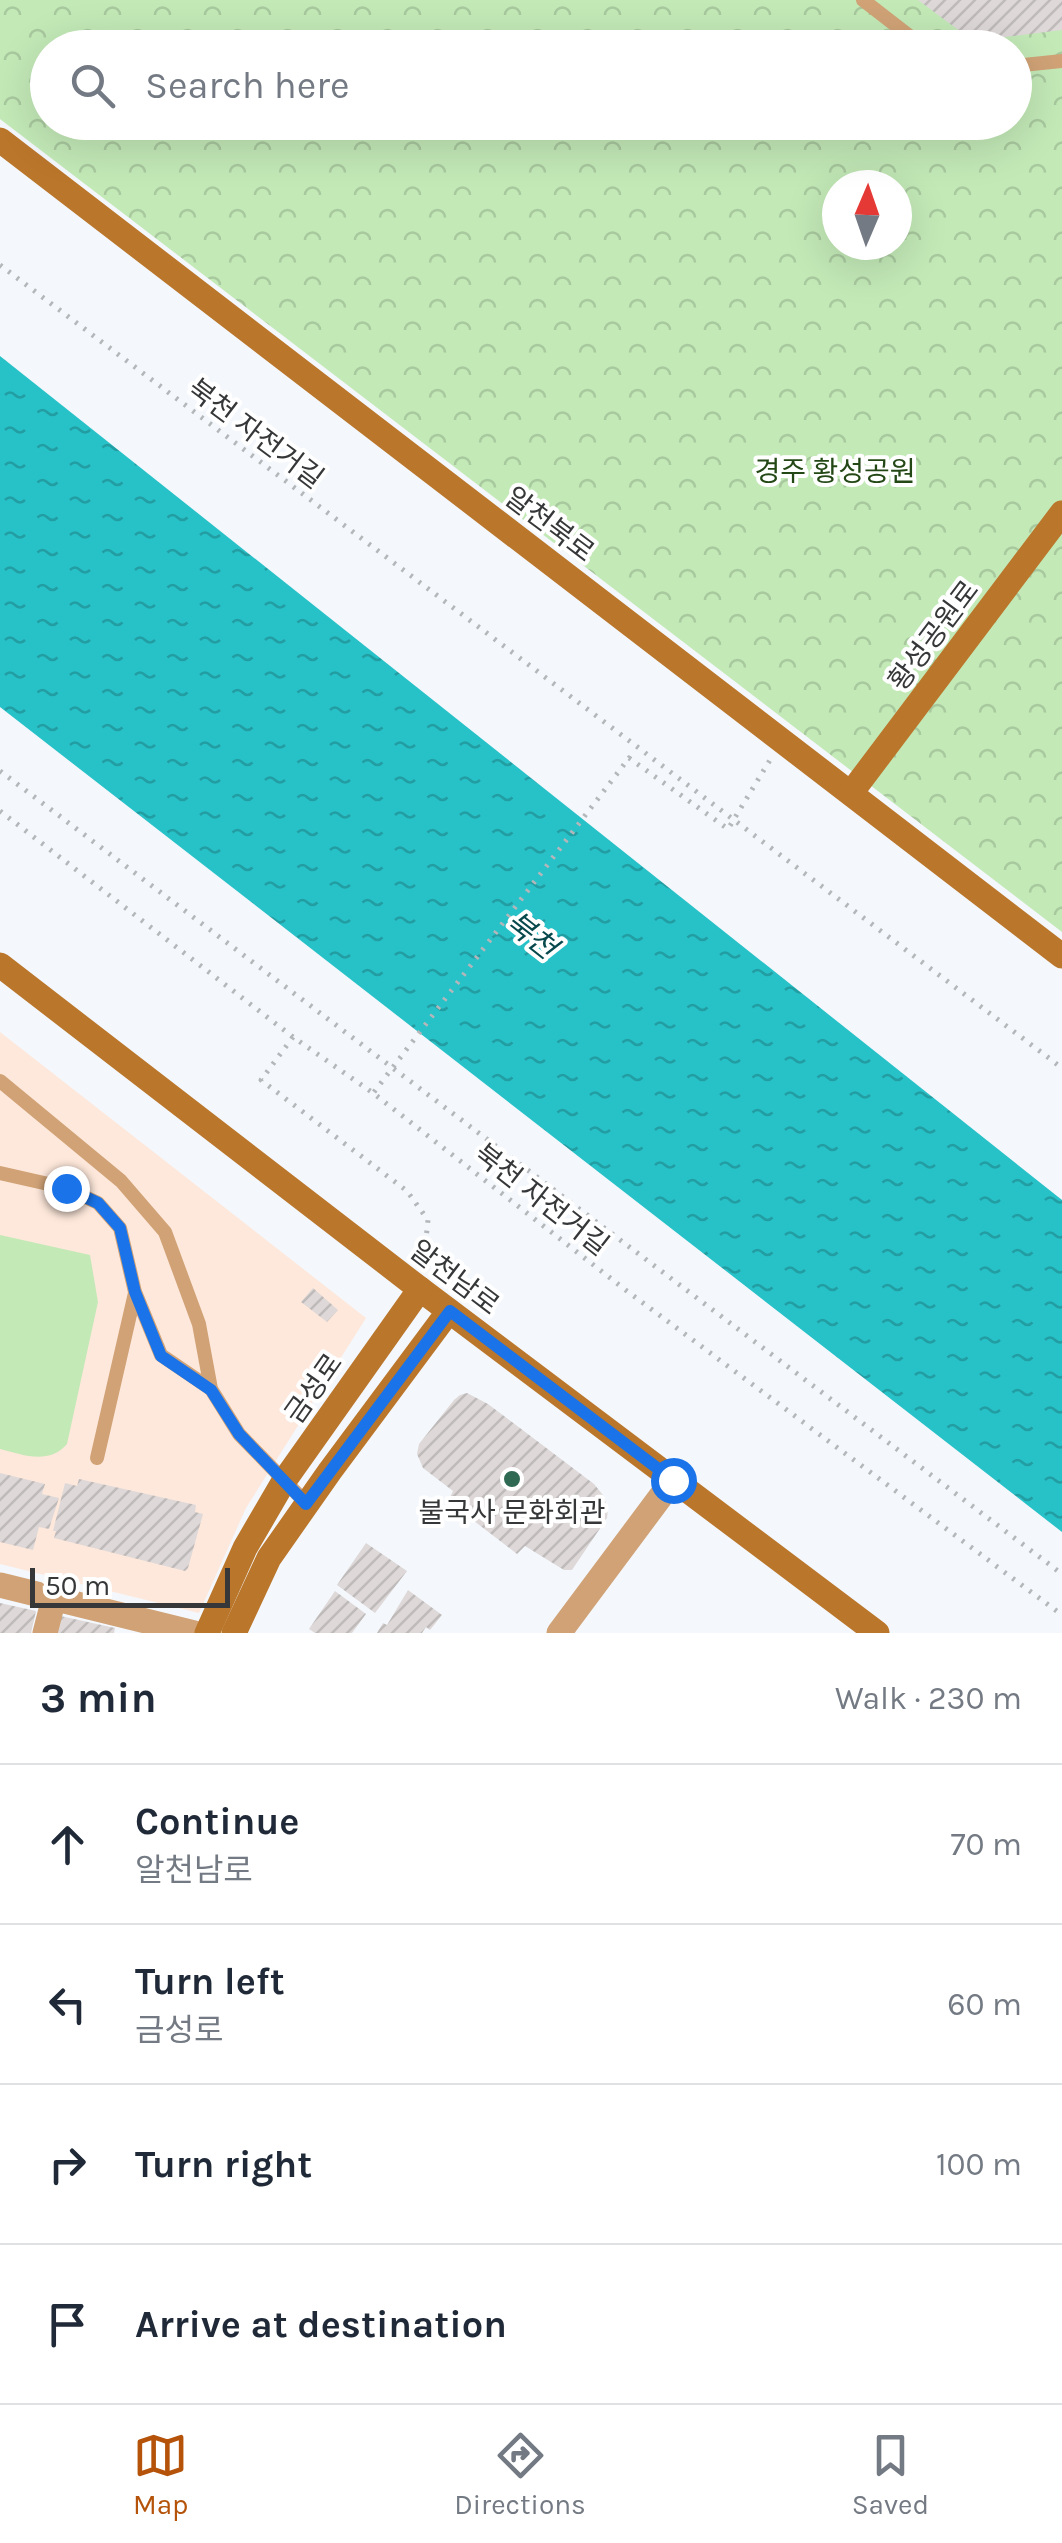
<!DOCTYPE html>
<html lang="en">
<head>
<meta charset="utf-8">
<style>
	:root { --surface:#fff; --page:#f2f2f3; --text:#1f2937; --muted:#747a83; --line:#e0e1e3; --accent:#b45309 }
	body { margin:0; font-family:Karla,"Noto Sans KR",sans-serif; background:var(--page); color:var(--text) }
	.compass { position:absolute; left:822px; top:170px; width:90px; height:90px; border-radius:50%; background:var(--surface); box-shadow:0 10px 40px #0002; rotate:2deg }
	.scale { position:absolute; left:30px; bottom:25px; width:200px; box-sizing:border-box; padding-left:10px; border:5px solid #363738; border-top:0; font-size:28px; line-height:35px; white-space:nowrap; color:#363738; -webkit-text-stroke:8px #fff; paint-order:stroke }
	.stop { position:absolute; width:30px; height:30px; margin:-22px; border:8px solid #1a73e8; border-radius:50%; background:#fff }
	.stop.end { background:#1a73e8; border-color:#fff; box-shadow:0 2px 10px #0008 }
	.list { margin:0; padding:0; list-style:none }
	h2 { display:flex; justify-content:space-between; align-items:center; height:130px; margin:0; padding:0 40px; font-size:42px }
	h2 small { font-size:32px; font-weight:400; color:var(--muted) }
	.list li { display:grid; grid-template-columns:65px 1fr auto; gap:30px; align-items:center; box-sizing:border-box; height:160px; padding:0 40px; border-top:2px solid var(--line) }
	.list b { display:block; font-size:38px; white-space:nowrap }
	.list p { margin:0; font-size:32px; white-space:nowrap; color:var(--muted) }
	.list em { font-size:32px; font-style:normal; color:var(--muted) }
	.icon { flex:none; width:55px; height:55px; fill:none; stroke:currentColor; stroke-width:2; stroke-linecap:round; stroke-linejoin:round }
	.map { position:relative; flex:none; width:1062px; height:1633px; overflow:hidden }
	.search { position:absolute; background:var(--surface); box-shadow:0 10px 40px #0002; left:30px; right:30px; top:30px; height:110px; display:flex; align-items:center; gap:25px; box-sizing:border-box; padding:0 35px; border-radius:55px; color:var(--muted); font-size:38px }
	.sheet { height:770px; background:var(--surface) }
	nav { display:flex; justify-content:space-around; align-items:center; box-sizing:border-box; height:140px; border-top:2px solid var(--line); background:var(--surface); font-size:28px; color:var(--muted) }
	nav a { display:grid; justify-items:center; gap:5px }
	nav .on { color:var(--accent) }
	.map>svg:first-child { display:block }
</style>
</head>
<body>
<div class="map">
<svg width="1062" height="1633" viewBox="0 0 1062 1633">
	<defs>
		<pattern id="park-crowns" width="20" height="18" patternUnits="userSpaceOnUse" patternTransform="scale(2.5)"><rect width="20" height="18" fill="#c3e9b7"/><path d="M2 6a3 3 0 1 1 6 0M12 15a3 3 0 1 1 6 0" fill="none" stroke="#a8c89e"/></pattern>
		<pattern id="water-ripples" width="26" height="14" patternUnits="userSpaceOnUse" patternTransform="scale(2.5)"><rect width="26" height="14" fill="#27c1c8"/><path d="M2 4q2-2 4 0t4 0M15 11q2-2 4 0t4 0" fill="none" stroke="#229ea3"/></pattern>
		<pattern id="building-hatch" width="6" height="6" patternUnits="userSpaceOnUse" patternTransform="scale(2.5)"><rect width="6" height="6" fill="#ded9d8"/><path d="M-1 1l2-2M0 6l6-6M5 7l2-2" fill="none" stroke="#bfbbba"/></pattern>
	</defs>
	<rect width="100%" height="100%" fill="#f4f7fb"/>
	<path fill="#fee8db" d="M0,1032L366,1318L246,1508L199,1613L0,1564Z"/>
	<path fill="#c3e9b7" d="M0,1235L90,1255L98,1302L67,1444C49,1465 23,1455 0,1449Z"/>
	<path fill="url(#park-crowns)" fill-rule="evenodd" d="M0,0H1062V932L0,119ZM48,48H1014V122H48ZM837,185H897V245H837Z"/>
	<path fill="url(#water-ripples)" d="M0,356L1062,1200V1532L0,707Z"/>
	<g fill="url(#building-hatch)">
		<path d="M918,0H1062V30L973,41Z"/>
		<path d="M313,1288L338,1310L327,1322L301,1302Z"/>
		<path d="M467,1393L488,1404L594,1484L603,1495L608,1509L607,1518L572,1570H564L525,1546L517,1554L448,1501L453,1491L423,1468L417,1454L419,1444L454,1400L460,1395Z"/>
		<path d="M0,1473L45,1484L42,1494L59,1498L49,1529L39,1527L33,1550L0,1542Z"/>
		<path d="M79,1479L196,1505L195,1512L203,1514L188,1568L185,1571L54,1538L56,1531H53L65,1483L77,1486Z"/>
		<path d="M366,1543L407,1571L375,1613L337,1585Z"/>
		<path d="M408,1590L442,1615L430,1630L426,1627L422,1633H377L383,1623L387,1625Z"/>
		<path d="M335,1591L366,1614L352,1633H315L309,1629Z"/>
		<path d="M0,1603L36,1611L31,1633H0Z"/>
		<path d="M56,1615L115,1628L114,1633H51Z"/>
	</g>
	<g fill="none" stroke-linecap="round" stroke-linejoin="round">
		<g stroke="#b4b7ba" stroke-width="5" stroke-dasharray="2.5 8" stroke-linecap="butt">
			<path d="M0,265L1062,1068"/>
			<path d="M0,771L1062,1574"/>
			<path d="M0,811L293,1037L373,1093L623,1288L1062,1615"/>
			<path d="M293,1037L261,1080L407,1191L428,1220L424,1258"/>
			<path d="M374,1092L629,758L728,829L770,760"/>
		</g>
		<g stroke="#d0a276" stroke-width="14">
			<path d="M863,0L925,48"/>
			<path d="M1014,66L1062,61"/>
			<path d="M0,1081L121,1181L165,1232L199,1324L211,1389L239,1434L307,1504"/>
			<path d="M0,1173L66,1188L98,1203L120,1228L135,1292L161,1355L211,1389"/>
			<path d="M97,1458L135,1293"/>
		</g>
		<g stroke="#d0a276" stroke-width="25">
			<path d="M0,1585L194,1633"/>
			<path d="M45,1633L54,1598"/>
			<path d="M559,1633L673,1480"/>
		</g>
		<g stroke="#ba762b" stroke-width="25">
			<path d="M0,140L1062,956"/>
			<path d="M851,793L1062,513"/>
			<path d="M0,965L420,1289L877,1633"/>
			<path d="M207,1633L245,1548L284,1481L420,1289"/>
			<path d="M234,1633L269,1558L330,1471L449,1311"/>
		</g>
	</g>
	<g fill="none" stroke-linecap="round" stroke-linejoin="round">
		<path stroke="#1a73e8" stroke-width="12" d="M66,1188L98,1203L120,1228L135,1292L161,1356L211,1390L239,1434L306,1504L450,1311L673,1480"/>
	</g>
	<circle fill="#2f6953" stroke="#fff" stroke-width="4" cx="512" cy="1479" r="10"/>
	<g text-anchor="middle" stroke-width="8" stroke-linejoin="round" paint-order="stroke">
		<g font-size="28" fill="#363738" stroke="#fff">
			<text transform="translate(256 433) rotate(37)" y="10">북천 자전거길</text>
			<text transform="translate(550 524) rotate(37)" y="10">알천북로</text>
			<text transform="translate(933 635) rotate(-53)" y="10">황성공원로</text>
			<text transform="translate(542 1199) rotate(38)" y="10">북천 자전거길</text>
			<text transform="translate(455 1277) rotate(37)" y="10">알천남로</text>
			<text transform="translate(313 1388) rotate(-55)" y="10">금성로</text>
		</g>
		<g font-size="28" fill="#234815" stroke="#fff">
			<text x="835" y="481">경주 황성공원</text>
		</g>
		<g font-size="28" fill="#363738" stroke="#fff">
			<text x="512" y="1522">불국사 문화회관</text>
		</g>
		<g font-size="30" font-style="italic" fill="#06484b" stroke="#fff">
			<text transform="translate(531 935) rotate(38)" y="10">북천</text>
		</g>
	</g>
</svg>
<svg class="compass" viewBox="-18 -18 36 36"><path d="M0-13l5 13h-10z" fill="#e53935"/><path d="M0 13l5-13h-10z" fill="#747a83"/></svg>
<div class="scale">50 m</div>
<div class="stop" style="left:673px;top:1480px"></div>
<div class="stop end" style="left:66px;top:1188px"></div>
<div class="search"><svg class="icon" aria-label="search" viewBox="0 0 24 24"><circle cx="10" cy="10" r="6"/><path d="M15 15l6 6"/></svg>Search here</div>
</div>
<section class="sheet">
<h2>3 min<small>Walk · 230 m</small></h2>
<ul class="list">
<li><svg class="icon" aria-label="ahead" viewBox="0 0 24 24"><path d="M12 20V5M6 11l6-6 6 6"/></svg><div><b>Continue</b><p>알천남로</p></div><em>70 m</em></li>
<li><svg class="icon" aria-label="left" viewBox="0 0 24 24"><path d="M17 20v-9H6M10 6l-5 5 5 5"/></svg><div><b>Turn left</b><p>금성로</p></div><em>60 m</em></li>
<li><svg class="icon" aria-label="right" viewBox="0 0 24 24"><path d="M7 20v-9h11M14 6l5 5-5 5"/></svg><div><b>Turn right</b></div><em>100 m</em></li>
<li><svg class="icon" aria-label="arrive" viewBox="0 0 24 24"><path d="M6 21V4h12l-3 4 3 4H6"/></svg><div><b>Arrive at destination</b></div></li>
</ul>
</section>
<nav>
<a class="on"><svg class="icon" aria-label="map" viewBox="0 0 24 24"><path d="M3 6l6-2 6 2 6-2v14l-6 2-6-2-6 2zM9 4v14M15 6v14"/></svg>Map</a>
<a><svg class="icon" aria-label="directions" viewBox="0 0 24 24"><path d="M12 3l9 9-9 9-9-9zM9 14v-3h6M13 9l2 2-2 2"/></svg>Directions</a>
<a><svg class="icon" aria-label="saved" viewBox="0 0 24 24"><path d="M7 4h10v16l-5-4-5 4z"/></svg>Saved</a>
</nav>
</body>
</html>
